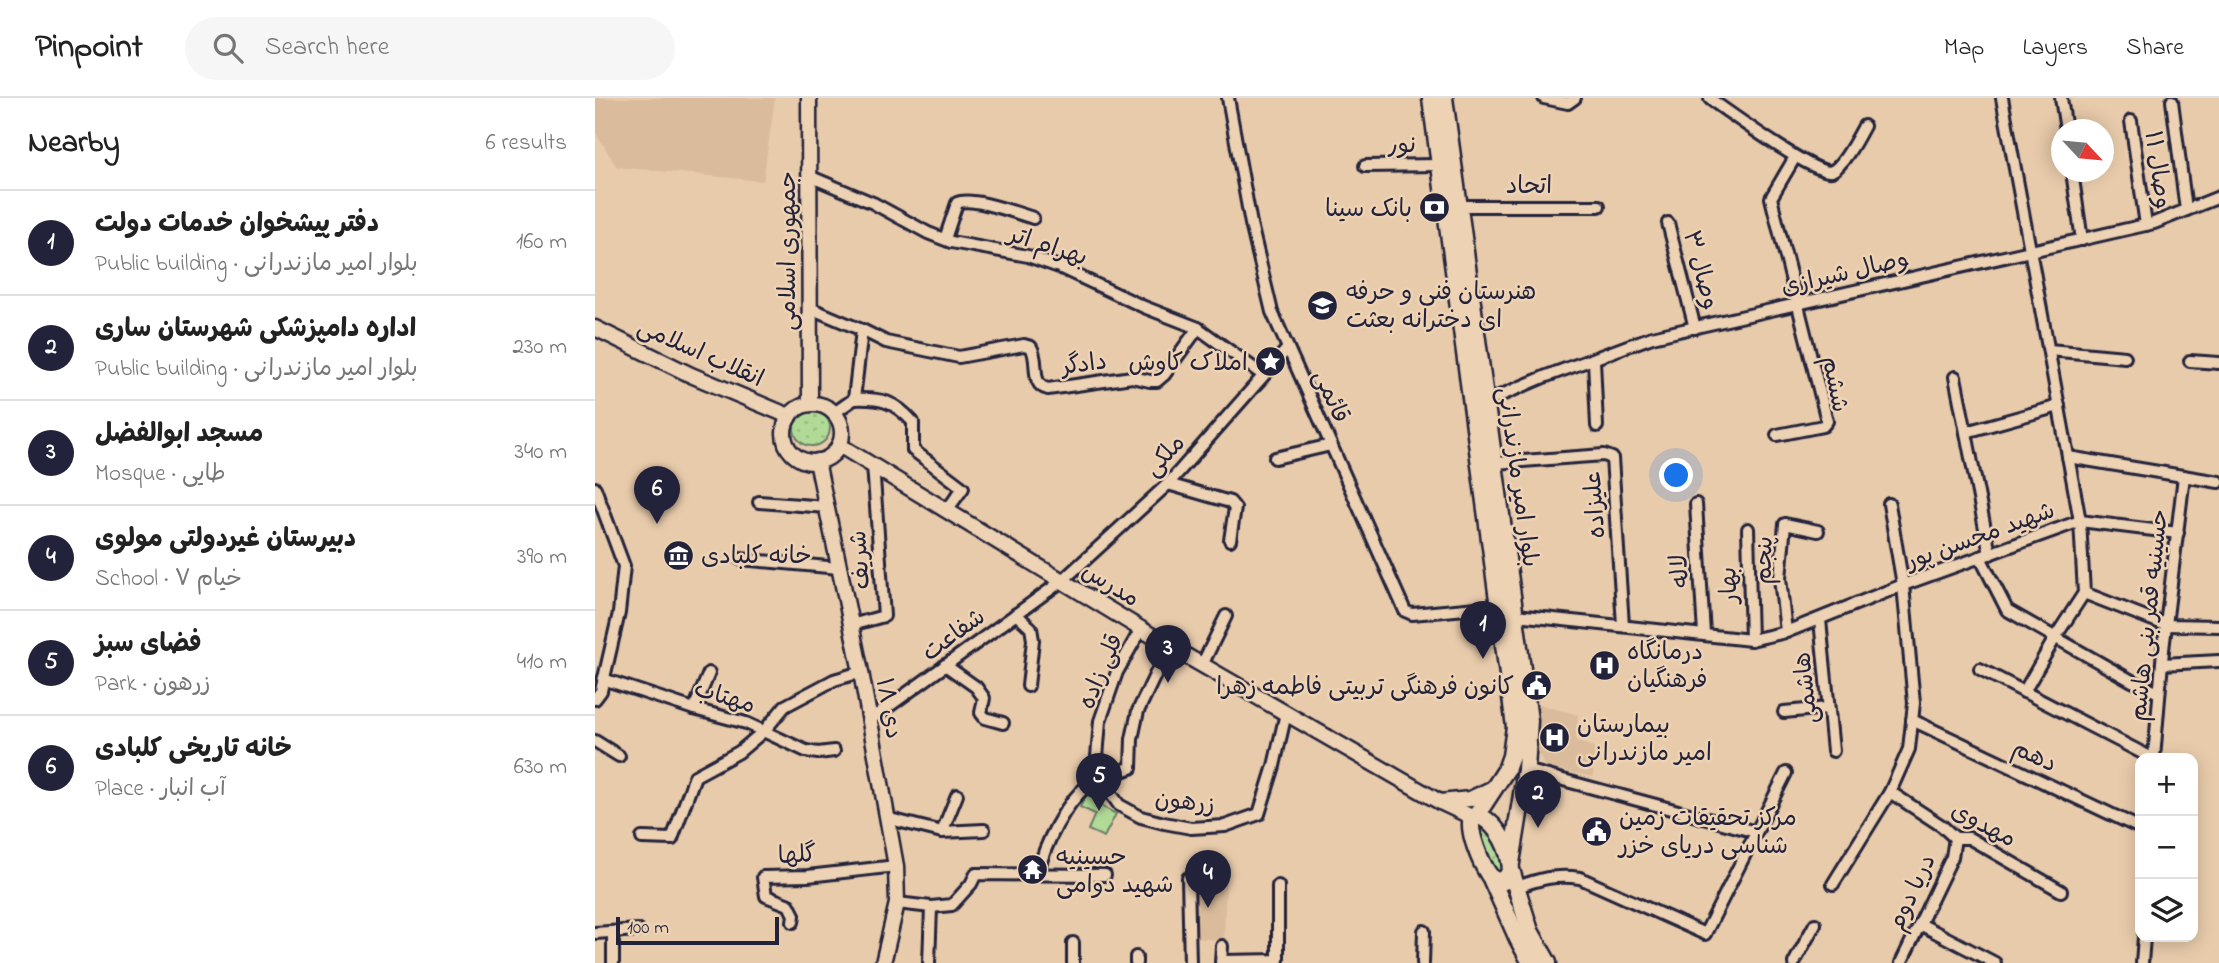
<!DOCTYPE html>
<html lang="en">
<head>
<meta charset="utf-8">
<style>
	:root { --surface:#fff; --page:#f6f6f6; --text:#222; --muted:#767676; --line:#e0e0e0; --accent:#22223b }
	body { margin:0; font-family:"Indie Flower","Playpen Sans Arabic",sans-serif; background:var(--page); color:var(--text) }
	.controls { position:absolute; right:21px; bottom:21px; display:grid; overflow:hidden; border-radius:14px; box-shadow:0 4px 18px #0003 }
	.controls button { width:63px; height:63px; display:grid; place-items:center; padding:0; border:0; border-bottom:2px solid var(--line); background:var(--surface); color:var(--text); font:35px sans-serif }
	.compass { position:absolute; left:1456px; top:21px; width:63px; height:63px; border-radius:50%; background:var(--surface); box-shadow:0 4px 18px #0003; rotate:116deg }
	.scale { position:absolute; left:21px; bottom:18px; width:163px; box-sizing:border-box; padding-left:7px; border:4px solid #22223b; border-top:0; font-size:19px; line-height:24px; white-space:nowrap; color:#22223b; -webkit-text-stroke:5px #edd2b4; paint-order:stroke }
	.you { position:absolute; left:1082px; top:378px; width:24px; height:24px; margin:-18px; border:5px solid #fff; border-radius:50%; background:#1a73e8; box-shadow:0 0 0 10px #1a73e833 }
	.badge { display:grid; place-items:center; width:46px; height:46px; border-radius:50%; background:var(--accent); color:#fff; font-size:23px; font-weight:700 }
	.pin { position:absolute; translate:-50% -58px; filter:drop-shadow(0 2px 4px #0008) }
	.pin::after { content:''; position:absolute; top:37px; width:24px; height:21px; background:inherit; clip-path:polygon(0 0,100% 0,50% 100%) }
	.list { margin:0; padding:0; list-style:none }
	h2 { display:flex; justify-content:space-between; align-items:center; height:91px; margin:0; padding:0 28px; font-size:30px }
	h2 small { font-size:23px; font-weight:400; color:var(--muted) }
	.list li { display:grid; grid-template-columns:46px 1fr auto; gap:21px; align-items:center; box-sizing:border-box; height:105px; padding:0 28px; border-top:2px solid var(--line) }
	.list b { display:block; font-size:26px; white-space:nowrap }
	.list p { margin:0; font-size:23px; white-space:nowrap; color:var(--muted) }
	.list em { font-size:23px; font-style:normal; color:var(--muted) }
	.icon { flex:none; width:38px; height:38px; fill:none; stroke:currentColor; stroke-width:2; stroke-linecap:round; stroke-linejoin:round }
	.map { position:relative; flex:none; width:1624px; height:865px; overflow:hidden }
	header { display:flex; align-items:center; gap:42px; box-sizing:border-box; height:98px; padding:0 35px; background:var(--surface); border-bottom:2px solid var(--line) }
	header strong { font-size:33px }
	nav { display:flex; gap:38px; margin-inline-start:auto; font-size:24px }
	.search { width:490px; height:63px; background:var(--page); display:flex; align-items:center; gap:18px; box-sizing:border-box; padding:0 24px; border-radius:38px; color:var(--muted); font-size:26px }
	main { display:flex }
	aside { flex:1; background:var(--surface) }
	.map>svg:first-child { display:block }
</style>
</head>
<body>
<header>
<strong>Pinpoint</strong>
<div class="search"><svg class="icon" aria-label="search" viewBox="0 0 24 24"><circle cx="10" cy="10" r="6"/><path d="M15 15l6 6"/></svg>Search here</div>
<nav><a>Map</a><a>Layers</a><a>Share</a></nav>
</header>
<main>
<aside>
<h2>Nearby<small>6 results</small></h2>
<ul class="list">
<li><span class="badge">1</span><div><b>دفتر پیشخوان خدمات دولت</b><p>Public building · بلوار امیر مازندرانی</p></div><em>160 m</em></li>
<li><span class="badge">2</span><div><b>اداره دامپزشکی شهرستان ساری</b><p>Public building · بلوار امیر مازندرانی</p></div><em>230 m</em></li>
<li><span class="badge">3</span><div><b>مسجد ابوالفضل</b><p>Mosque · طایی</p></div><em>340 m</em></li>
<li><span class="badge">4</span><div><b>دبیرستان غیردولتی مولوی</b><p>School · خیام ۷</p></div><em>390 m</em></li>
<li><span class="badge">5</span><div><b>فضای سبز</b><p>Park · زرهون</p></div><em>410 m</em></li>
<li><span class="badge">6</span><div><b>خانه تاریخی کلبادی</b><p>Place · آب انبار</p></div><em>630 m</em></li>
</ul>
</aside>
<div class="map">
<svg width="1624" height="865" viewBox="0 0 1624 865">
	<defs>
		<pattern id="grass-dots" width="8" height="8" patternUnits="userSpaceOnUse" patternTransform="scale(1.75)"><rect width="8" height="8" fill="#b2da97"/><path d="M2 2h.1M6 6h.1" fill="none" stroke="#99bb83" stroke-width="1.8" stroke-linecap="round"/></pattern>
	</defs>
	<rect width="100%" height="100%" fill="#e8cbab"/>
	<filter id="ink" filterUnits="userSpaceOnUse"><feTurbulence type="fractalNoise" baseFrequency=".0143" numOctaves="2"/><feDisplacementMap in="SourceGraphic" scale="14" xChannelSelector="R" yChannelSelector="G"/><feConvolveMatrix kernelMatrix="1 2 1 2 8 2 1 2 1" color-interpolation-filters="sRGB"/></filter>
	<g filter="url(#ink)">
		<g fill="#dabc9c">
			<path d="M0,0H180L168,83L22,69L0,34Z"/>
			<path d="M936,604L983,617L981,643L999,649L998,679L951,669L939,648Z"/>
			<path d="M631,779L629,842L598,840L596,780Z"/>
		</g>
		<g fill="url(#grass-dots)" stroke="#6a7e69" stroke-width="2">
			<circle cx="217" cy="330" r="18"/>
			<path d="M892,731L899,739L910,767L903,781L881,735L883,732Z"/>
		</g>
		<path fill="#b2da97" stroke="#6a7e69" stroke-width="2" d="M496,688H501L508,709L521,716L509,739L493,732L500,716L485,709Z"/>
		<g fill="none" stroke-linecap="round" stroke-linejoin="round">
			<defs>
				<g id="minor">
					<path d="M633,0L656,126L677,214L810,513L817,516L903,508"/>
					<path d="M949,0L973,5L980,0"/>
					<path d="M1466,0L1471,32"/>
					<path d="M1115,1C1132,13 1223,79 1237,73C1248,68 1263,39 1269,28"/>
					<path d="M1577,3L1591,112"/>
					<path d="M1536,23L1551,127"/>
					<path d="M770,68L845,67"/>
					<path d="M1477,74L1487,142"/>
					<path d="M214,78L278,105L333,135L356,144L433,158L464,169L549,209L603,230L668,277"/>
					<path d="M864,108H1004"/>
					<path d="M1073,125L1100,230"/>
					<path d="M350,141L362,105C377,98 421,115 438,120"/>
					<path d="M215,210L267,232L259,301"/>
					<path d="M267,232L291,244L364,259L429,247L436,249C445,263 434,287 453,291L537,279L555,283H562L569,277L603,230"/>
					<path d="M1454,252L1530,259"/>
					<path d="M999,262L1002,328"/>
					<path d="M1595,263L1624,265"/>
					<path d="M1360,279L1395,456"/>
					<path d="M259,301C287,300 299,303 318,324V352L368,390L352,412"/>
					<path d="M890,304L949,279L1057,239L1559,125L1624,99"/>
					<path d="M239,315L259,301"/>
					<path d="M1371,334L1464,308"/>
					<path d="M1182,337L1228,328L1232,323L1176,100L1200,59"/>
					<path d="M1473,359L1624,384"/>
					<path d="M680,360L736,347"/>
					<path d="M900,365L1009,357L1017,360L1028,527"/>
					<path d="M573,386L635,404L640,410L635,442"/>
					<path d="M0,390L29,468L24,515L6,593L0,601"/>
					<path d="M164,404L232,409"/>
					<path d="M1101,406L1109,536"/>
					<path d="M1153,431L1156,542"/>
					<path d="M1385,459L1412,512L1537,583L1564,595"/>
					<path d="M145,461L244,470"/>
					<path d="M1489,495L1571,527L1624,528"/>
					<path d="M421,516L436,530L438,542L433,588"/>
					<path d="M921,517L1156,542L1191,534L1308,487L1485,423L1407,0"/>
					<path d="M1225,522L1238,653"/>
					<path d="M256,527L289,518L278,367"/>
					<path d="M546,531L522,574L505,623L501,671L505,680L524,707L546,719L569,725L596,730L630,728L664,716L679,668L691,615"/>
					<path d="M1191,534L1185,480L1190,426L1223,433"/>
					<path d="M1567,566L1624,563"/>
					<path d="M350,567L381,589L389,600L386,615L390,620L408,625"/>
					<path d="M607,567L631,518"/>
					<path d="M1385,571L1557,660"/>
					<path d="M8,581L99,611L151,625L211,653L223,655L239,653"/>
					<path d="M1429,594L1461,538L1489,495L1485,423L1583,435"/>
					<path d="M99,611L114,575"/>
					<path d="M1189,614L1233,610"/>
					<path d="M275,622L467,483L573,386L693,250"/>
					<path d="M1317,622L1545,730"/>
					<path d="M0,643L24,658"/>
					<path d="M1559,660L1568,552L1589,378"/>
					<path d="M931,672L1161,734"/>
					<path d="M1295,694L1347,728L1360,740H1374L1466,793"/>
					<path d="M362,697L347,734L389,732"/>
					<path d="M291,720L347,734"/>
					<path d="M47,740L77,741L100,678L144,654L170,632L190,608L239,582L266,574"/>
					<path d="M442,777C450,746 469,706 494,686C505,677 523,674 536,670L537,641L543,613L574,548"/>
					<path d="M593,780L595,865"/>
					<path d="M1238,786L1295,694L1314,651L1319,605L1308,487L1294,406"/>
					<path d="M920,790C943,781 961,776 985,780L1110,836L1191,675"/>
					<path d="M302,805L336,809L357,807L376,786L381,776L510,777"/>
					<path d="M198,824L199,817L194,807L171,798L168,779L213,778L301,768"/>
					<path d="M1325,826L1400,865"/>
					<path d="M0,835L43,832"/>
					<path d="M478,845V865"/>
					<path d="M541,859V865"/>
					<path d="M627,863L683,862V788"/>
					<path d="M18,865V835"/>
					<path d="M334,865L336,809"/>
					<path d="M626,865L627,848"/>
					<path d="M828,865L829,833"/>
					<path d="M1199,865L1220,826"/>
					<path d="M1306,865L1357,759L1360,740"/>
					<path d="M1547,865L1549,839"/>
				</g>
				<g id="secondary">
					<path d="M214,0L215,306"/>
					<path d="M0,230L96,277L194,318"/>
					<circle cx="218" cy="335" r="29"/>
					<path d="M244,347L574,548L845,704L877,719"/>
					<path d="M222,363L266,574L301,768L302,805L288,865"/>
					<path d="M845,704L875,701L900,689"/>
				</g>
				<g id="primary">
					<path d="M836,0L920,629L916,658L911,672L881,718"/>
					<path d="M849,0L934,622L931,672L916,765"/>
					<path d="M885,718C904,728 915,751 916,772L909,783C903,783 898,782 894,777C886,765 872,733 877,719Z"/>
					<path d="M916,772L935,833L953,865"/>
					<path d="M895,778L923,841L936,865"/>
				</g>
			</defs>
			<use href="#minor" stroke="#22223b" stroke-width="16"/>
			<use href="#secondary" stroke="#22223b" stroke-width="19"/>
			<use href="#primary" stroke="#22223b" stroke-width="21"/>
			<use href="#minor" stroke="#edd2b4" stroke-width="10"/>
			<use href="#secondary" stroke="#edd2b4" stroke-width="14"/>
			<use href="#primary" stroke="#edd2b4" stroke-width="16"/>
		</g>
	</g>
	<defs>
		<symbol id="bank-disc" viewBox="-11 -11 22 22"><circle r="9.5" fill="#22223b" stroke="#edd2b4"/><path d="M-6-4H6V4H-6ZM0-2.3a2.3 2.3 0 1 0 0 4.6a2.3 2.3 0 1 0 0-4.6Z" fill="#fff"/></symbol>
		<symbol id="school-disc" viewBox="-11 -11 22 22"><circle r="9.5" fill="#22223b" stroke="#edd2b4"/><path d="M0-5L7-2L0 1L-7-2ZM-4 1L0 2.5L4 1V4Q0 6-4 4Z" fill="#fff"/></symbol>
		<symbol id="sight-disc" viewBox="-11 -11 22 22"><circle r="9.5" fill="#22223b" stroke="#edd2b4"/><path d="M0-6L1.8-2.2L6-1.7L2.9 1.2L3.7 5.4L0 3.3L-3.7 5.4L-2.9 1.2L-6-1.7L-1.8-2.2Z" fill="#fff"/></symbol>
		<symbol id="museum-disc" viewBox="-11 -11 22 22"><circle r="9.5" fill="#22223b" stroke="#edd2b4"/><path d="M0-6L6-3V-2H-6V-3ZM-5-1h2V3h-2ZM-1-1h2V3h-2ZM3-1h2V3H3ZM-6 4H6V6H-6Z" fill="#fff"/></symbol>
		<symbol id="hospital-disc" viewBox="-11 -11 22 22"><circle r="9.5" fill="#22223b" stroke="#edd2b4"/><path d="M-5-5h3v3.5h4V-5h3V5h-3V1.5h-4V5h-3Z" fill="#fff"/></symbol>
		<symbol id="civic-disc" viewBox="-11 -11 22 22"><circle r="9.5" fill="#22223b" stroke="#edd2b4"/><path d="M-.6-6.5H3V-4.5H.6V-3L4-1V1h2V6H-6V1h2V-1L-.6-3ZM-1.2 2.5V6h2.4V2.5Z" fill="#fff"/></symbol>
		<symbol id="temple-disc" viewBox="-11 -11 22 22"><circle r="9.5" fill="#22223b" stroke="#edd2b4"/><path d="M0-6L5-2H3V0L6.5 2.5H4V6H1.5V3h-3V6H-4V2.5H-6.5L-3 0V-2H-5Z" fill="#fff"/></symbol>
	</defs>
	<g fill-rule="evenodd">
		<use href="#bank-disc" x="822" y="92" width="35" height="35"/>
		<use href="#school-disc" x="710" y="190" width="35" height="35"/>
		<use href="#sight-disc" x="658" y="246" width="35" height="35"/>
		<use href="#museum-disc" x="66" y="440" width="35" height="35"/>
		<use href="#hospital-disc" x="992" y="550" width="35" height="35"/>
		<use href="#civic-disc" x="924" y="570" width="35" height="35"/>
		<use href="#hospital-disc" x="942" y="622" width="35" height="35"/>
		<use href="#civic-disc" x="984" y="716" width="35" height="35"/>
		<use href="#temple-disc" x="420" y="754" width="35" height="35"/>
	</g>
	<g text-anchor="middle" stroke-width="5" stroke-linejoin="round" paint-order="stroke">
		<g font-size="24" fill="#22223b" stroke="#edd2b4">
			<text x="807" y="54">نور</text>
			<text transform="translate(1564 72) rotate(82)" y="8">وصال ۱۱</text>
			<text x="934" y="95">اتحاد</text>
			<text transform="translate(453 147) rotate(18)" y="8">بهرام اتر</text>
			<text transform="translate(192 153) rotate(-90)" y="8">جمهوری اسلامی</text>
			<text transform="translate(1107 172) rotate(75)" y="8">وصال ۳</text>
			<text transform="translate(1250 174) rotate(-13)" y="8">وصال شیرازی</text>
			<text transform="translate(106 254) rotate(24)" y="8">انقلاب اسلامی</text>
			<text transform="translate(489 265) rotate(-8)" y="8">دادگر</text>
			<text transform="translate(1241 286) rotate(79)" y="8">ششم</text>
			<text transform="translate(737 298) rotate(66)" y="8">قائمی</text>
			<text transform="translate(569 357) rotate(-47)" y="8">ملکی</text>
			<text transform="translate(924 379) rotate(82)" y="8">بلوار امیر مازندرانی</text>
			<text transform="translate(999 407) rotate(-94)" y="8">علیزاده</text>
			<text transform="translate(1385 437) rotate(-20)" y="8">شهید محسن پور</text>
			<text transform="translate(264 462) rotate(-94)" y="8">شریف</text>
			<text transform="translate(1168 462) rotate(-88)" y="8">پنجم</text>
			<text transform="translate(1084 473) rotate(-94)" y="8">لاله</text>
			<text transform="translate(516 486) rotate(31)" y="8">مدرس</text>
			<text transform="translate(1133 487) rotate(-92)" y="8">بهار</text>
			<text transform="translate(1553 517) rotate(-84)" y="8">حسینیه قمر بنی هاشم</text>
			<text transform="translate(358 536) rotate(-36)" y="8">شفاعت</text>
			<text transform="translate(505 573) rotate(-67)" y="8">قلی زاده</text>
			<text transform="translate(1210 590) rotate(-96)" y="8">هاشمی</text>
			<text transform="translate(130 598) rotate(17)" y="8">مهتاب</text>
			<text transform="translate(295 610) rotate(80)" y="8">۱۸ دی</text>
			<text transform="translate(1440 657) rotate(25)" y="8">دهم</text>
			<text transform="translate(590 703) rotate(6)" y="8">زرهون</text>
			<text transform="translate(1389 726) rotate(28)" y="8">مهدوی</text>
			<text transform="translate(202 756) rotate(-3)" y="8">گلها</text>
			<text transform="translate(1316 794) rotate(-65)" y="8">دریا دوم</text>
		</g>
		<g font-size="24" fill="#22223b" stroke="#edd2b4" text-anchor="start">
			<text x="817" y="118" text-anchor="end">بانک سینا</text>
			<text x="751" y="201">هنرستان فنی و حرفه<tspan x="751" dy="28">ای دخترانه بعثت</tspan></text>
			<text x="653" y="272" text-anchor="end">املاک کاوش</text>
			<text x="106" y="465">خانه کلبادی</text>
			<text x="1032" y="561">درمانگاه<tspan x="1032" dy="28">فرهنگیان</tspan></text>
			<text x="919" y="596" text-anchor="end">کانون فرهنگی تربیتی فاطمه زهرا</text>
			<text x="982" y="634">بیمارستان<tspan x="982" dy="28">امیر مازندرانی</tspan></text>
			<text x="1024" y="727">مرکز تحقیقات زمین<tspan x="1024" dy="28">شناسی دریای خزر</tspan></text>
			<text x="461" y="766">حسینیه<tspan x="461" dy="28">شهید دوامی</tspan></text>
		</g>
	</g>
</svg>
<div class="controls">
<button>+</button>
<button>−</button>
<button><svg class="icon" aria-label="layers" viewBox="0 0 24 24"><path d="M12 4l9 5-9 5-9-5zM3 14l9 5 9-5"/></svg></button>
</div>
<svg class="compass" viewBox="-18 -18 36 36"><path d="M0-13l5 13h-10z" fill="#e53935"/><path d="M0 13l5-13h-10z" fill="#767676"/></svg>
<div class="scale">100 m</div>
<div class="you"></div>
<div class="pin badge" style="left:888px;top:561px">1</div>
<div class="pin badge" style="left:943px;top:730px">2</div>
<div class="pin badge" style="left:573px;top:585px">3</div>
<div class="pin badge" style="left:613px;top:810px">4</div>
<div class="pin badge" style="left:504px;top:713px">5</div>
<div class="pin badge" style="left:62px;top:426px">6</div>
</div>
</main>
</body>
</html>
